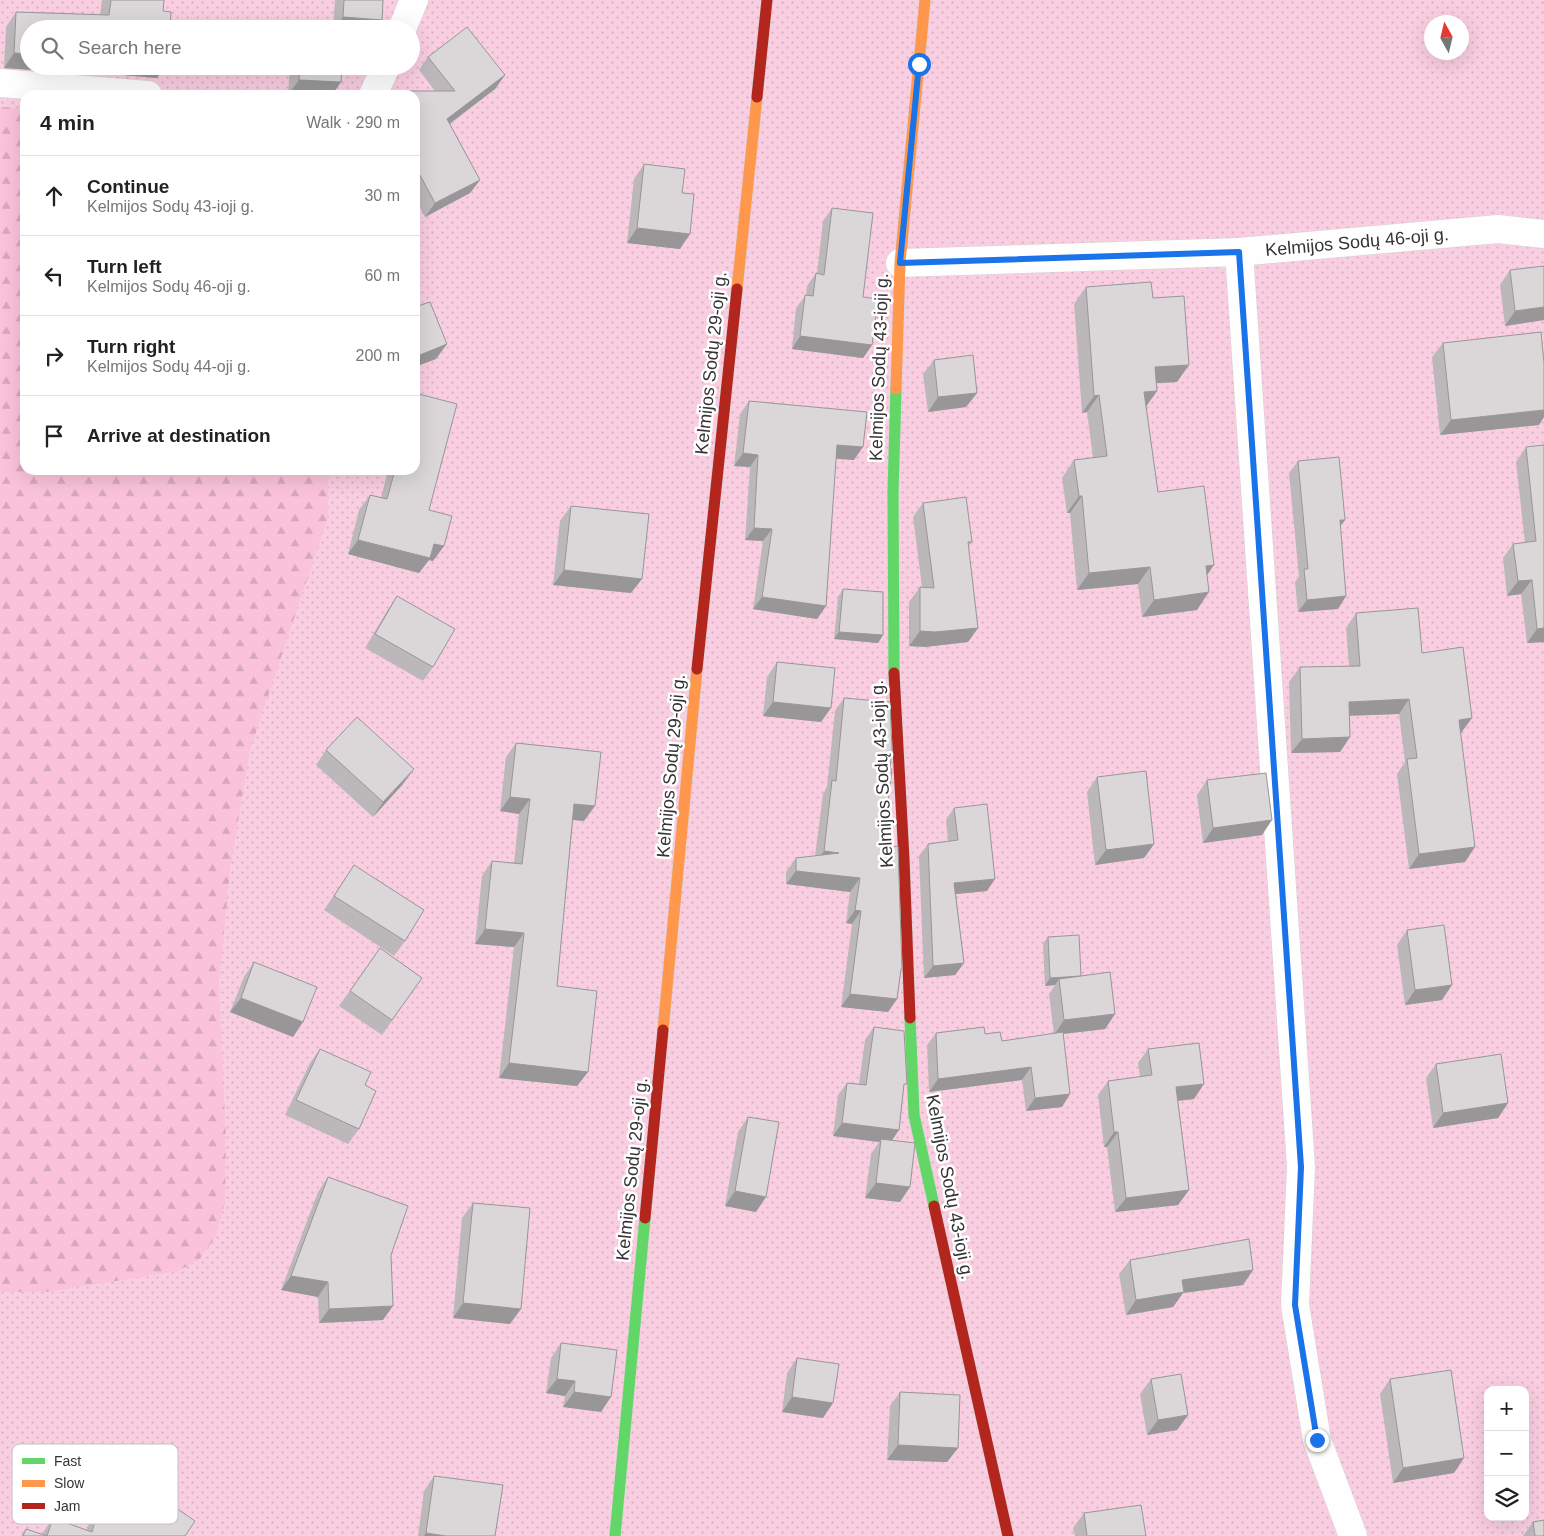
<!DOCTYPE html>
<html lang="en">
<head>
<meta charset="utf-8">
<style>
	:root { --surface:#fff; --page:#f6f6f6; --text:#222; --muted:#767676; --line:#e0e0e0 }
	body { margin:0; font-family:Arial,sans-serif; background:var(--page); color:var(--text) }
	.controls { position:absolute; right:15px; bottom:15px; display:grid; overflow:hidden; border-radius:10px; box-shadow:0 5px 20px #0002 }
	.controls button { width:45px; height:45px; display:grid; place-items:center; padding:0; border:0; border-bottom:1px solid var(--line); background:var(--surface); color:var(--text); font:25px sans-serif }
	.compass { position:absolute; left:1424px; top:15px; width:45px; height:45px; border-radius:50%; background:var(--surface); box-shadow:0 5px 20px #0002; rotate:352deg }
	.stop { position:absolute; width:15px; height:15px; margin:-11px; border:4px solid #1a73e8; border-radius:50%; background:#fff }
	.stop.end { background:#1a73e8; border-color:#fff; box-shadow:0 1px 5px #0008 }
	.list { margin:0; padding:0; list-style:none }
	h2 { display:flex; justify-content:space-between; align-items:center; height:65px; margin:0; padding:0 20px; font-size:21px }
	h2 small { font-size:16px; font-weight:400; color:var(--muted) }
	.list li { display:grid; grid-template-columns:32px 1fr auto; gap:15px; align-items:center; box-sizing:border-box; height:80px; padding:0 20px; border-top:1px solid var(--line) }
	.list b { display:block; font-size:19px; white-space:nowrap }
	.list p { margin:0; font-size:16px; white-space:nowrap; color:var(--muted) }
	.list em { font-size:16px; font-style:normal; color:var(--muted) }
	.icon { flex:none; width:28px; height:28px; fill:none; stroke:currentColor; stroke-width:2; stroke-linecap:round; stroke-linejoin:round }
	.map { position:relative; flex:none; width:1544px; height:1536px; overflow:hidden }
	.search { position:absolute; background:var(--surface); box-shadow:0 5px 20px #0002; left:20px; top:20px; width:400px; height:55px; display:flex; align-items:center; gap:12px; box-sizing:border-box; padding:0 18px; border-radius:28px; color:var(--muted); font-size:19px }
	.panel { position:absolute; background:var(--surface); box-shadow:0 5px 20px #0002; left:20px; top:90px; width:400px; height:385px; border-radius:15px }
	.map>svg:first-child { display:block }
</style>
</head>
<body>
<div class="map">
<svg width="1544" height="1536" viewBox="0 0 1544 1536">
	<defs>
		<pattern id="grass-dots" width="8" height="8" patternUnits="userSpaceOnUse" patternTransform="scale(1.25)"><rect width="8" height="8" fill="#f9cee0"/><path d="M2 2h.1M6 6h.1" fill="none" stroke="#d6b1c1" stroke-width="1.8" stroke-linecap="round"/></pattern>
		<pattern id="forest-firs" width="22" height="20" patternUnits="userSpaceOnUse" patternTransform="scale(1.25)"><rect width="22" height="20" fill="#fac3db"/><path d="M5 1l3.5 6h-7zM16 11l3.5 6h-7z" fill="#d7a8bd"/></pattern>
	</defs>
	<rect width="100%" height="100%" fill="#fbf5f8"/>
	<path fill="url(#grass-dots)" fill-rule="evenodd" d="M0,0H1544V1536H0ZM1432,22H1462V52H1432ZM29,29H411V66H29ZM25,95H415V470H25ZM1488,1390H1525V1517H1488Z"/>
	<path fill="url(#forest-firs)" d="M0,107L25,109V470H328V517L250,750L230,870L219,984L226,1140L225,1202L216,1236L199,1260L178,1271L47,1292H0Z"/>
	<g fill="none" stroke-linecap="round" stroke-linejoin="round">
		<defs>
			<g id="street">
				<path d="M402,29L414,0"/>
				<path d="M0,83L148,95"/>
				<path d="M373,95L386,66"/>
				<path d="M1239,252L1301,1167L1295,1305L1317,1440L1353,1536"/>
				<path d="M900,263L1239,252L1498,229L1544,234"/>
			</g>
			<g id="fast">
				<path d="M894,673L893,492L896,389"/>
				<path d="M910,1018L914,1115L934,1206"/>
				<path d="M615,1536L645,1218"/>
			</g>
			<g id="slow">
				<path d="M737,289L757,97"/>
				<path d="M896,389L900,263L925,0"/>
				<path d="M663,1030L697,669"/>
			</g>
			<g id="jam">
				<path d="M757,97L767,0"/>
				<path d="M697,669L737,289"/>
				<path d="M894,673L904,859L910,1018"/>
				<path d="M934,1206L1008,1536"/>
				<path d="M645,1218L663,1030"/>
			</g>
		</defs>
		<use href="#street" stroke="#d6d2d4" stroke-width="29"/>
		<use href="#fast" stroke="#d6d2d4" stroke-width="12"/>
		<use href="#slow" stroke="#d6d2d4" stroke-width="12"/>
		<use href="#jam" stroke="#d6d2d4" stroke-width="12"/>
		<use href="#street" stroke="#fefefe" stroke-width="28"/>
		<use href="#fast" stroke="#63d668" stroke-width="11"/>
		<use href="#slow" stroke="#ff974d" stroke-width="11"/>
		<use href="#jam" stroke="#b3261e" stroke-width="11"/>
	</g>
	<g fill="#bcb8ba">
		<path d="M102,0H164L157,78L65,70L64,72L4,68L6,27L16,12L100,15Z"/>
		<path d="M335,0H383L382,20L376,29H333Z"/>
		<path d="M428,57L505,75L495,89L450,124L480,180L470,193L425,217L415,198V95H407L410,91H435L419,70Z"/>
		<path d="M290,66H342L288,95Z"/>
		<path d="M644,164L682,193L680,249L627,243L634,179Z"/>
		<path d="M832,208L863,297L872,345L863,358L792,349L796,308L806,295L807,286L816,273L817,274L823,221Z"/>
		<path d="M1510,270L1544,320L1505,326L1500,285Z"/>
		<path d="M1086,287L1153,298L1177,382L1156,383L1157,391L1146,406L1158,492L1214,565L1207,575L1197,610L1142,617L1138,584L1077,590L1070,513H1067L1062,478L1074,460L1093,458L1087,412L1082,413L1074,304Z"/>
		<path d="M1443,343L1539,425L1440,435L1432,357Z"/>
		<path d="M934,360L977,393L966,407L928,412L923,374Z"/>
		<path d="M749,401L854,460L836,459L826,606L817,619L753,609L763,541L745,540L750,467L734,466L740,414Z"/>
		<path d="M1544,445V642L1527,643L1521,594L1507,596L1503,558L1513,544L1525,543L1516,462L1526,447Z"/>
		<path d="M1298,461L1345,520L1340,526L1346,596L1338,609L1298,612L1295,582L1299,577L1289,473Z"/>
		<path d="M388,470H415L429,510L444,546L433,561L429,560L419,573L348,554L359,510L370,495L381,498Z"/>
		<path d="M923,503L972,542L968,547L978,628L968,642L925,647L909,646V602L920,587H922L913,517Z"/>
		<path d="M571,506L631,593L553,585L560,521Z"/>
		<path d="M843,589L883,635L878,643L834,639L838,597Z"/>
		<path d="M397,596L433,667L423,681L365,648L387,611Z"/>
		<path d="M1356,613L1422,653L1461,733H1460L1465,862L1409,869L1397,774L1405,762L1399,714L1350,716V737L1340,752L1291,753L1289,682L1300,667L1349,666L1346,628Z"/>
		<path d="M777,662L821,722L763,716L767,677Z"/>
		<path d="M844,698L883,848L902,969L901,971L897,999L888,1012L841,1007L852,924L846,923L850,892L786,884V872L796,858L815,856L823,794L827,787L835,711Z"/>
		<path d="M516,743L584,821L573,820L557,986L588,1072L577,1086L499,1078L514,947L475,944L482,876L492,861L514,863L519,814L500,811L506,757Z"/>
		<path d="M326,750L403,784L373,817L316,765Z"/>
		<path d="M1097,777L1154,844L1144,858L1095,865L1087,792Z"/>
		<path d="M1207,780L1262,835L1203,843L1197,795Z"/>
		<path d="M954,808L987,891L956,894L964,963L955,975L924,978L919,856L928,844L948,841L946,820Z"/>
		<path d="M354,865L405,941L394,956L324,910Z"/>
		<path d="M1407,930L1442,1000L1405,1005L1397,945Z"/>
		<path d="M1048,937L1081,976L1115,1014L1105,1029L1063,1034L1062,1107L1026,1111L1022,1080L929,1092L927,1045L936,1033L985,1034L1002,1041L1054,1034L1049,994L1055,985L1045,986L1043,944Z"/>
		<path d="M380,948L422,978L382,1035L339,1006Z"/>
		<path d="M254,962L293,1037L230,1012L244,977Z"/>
		<path d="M874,1027L904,1087L899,1130L892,1140L900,1202L865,1198L871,1154L879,1142L833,1136L838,1095L847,1083L859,1084L865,1040Z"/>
		<path d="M320,1049L365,1085L359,1129L348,1144L285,1115L310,1063Z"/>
		<path d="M1148,1049L1194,1099L1178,1101L1189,1190L1178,1205L1115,1212L1107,1147H1104L1098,1095L1108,1081L1140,1077L1138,1063Z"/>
		<path d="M1436,1064L1508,1103L1498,1118L1433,1128L1426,1078Z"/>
		<path d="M748,1117L756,1212L725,1206L738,1132Z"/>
		<path d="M328,1177L391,1255L383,1320L319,1323L318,1297L281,1290L318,1192Z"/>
		<path d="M473,1203L510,1324L453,1318L462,1218Z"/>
		<path d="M1130,1260L1243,1285L1183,1293L1173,1307L1126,1315L1119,1274Z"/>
		<path d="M561,1343L601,1412L563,1407L565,1396L546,1393L551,1358Z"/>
		<path d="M797,1358L823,1418L782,1412L787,1373Z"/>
		<path d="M1151,1379L1188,1415L1177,1430L1147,1435L1140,1394Z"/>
		<path d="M1390,1379L1454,1473L1393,1483L1380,1394Z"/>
		<path d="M900,1392L958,1448L947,1462L887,1460L890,1406Z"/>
		<path d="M111,1462L140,1483L185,1536H21L26,1529L43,1535L44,1531L53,1518L87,1530L103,1475Z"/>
		<path d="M434,1476L495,1536H418L424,1491Z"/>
		<path d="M1084,1513L1146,1536H1075L1073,1528Z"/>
		<path d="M1533,1522L1544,1536H1523Z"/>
	</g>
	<g fill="#999697">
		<path d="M343,17L382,20L376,29H335Z"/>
		<path d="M14,53L29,54V66H165L157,78L65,70L64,72L4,68Z"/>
		<path d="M505,75L495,89L437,133L447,119Z"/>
		<path d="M299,80L341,82L332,95H288Z"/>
		<path d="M480,180L470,193L425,217L435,203Z"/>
		<path d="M637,228L690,234L680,249L627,243Z"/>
		<path d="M1544,307V320L1505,326L1515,311Z"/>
		<path d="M800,336L872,345L863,358L792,349Z"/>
		<path d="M447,344L436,359L415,367V357Z"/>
		<path d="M1189,365L1177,382L1143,384L1155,367Z"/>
		<path d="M1157,391L1145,408L1144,392Z"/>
		<path d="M977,393L966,407L928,412L938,397Z"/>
		<path d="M1099,395L1087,412L1082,413L1094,396Z"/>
		<path d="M1544,410V417L1539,425L1440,435L1451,420Z"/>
		<path d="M837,445L863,447L854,460L828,458Z"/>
		<path d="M743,453L758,455L750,467L734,466Z"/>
		<path d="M1079,496H1082L1070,513H1067Z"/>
		<path d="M1340,520H1345L1336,532Z"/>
		<path d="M754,528L772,529L763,541L745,540Z"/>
		<path d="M358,540L434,544L444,546L433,561L429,560L419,573L348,554Z"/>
		<path d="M1214,565L1202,582L1206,566Z"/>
		<path d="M1150,567L1138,584L1077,590L1089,573Z"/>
		<path d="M564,570L642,579L631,593L553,585Z"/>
		<path d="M1532,580L1521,594L1507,596L1518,581Z"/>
		<path d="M1209,592L1197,610L1142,617L1154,600Z"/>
		<path d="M1346,596L1338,609L1298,612L1307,600Z"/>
		<path d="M762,597L826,606L817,619L753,609Z"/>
		<path d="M978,628L968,642L925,647L909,646L920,631Z"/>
		<path d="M1544,628V642L1527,643L1537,629Z"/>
		<path d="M839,632L883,635L878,643L834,639Z"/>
		<path d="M1409,699L1399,714L1339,716L1349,702Z"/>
		<path d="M773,702L831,708L821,722L763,716Z"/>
		<path d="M1472,718L1461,733L1448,735L1459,720Z"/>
		<path d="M1350,737L1340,752L1291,753L1302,739Z"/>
		<path d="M414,769L403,784L373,817L383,802Z"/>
		<path d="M510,797L530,799L519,814L500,811Z"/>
		<path d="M574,804L595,806L584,821L564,819Z"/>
		<path d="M1272,820L1262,835L1203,843L1213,828Z"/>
		<path d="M1154,844L1144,858L1095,865L1106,850Z"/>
		<path d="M1475,847L1465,862L1409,869L1419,854Z"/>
		<path d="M824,851L839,853L814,865Z"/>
		<path d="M796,871L860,878L850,892L786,884Z"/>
		<path d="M995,879L987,891L946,895L954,883Z"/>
		<path d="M855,910L861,911L852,924L846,923Z"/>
		<path d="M485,929L524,933L514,947L475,944Z"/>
		<path d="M964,963L955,975L924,978L933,966Z"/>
		<path d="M1081,976L1059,979L1055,985L1045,986L1050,978Z"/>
		<path d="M1452,985L1442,1000L1405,1005L1415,990Z"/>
		<path d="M850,994L897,999L888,1012L841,1007Z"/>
		<path d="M241,998L303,1022L293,1037L230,1012Z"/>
		<path d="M1115,1014L1105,1029L1054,1035L1064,1020Z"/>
		<path d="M509,1063L588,1072L577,1086L499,1078Z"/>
		<path d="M1031,1067L1022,1080L929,1092L938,1079Z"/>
		<path d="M1204,1084L1194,1099L1166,1102L1176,1087Z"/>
		<path d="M1070,1094L1062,1107L1026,1111L1035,1098Z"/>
		<path d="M1508,1103L1498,1118L1433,1128L1443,1113Z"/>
		<path d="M842,1123L899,1130L890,1143L881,1139L879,1142L833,1136Z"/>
		<path d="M1114,1132H1118L1107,1147H1104Z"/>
		<path d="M876,1183L910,1187L900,1202L865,1198Z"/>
		<path d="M1189,1190L1178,1205L1115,1212L1126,1198Z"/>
		<path d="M735,1191L766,1197L756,1212L725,1206Z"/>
		<path d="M1253,1270L1243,1285L1183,1293L1173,1307L1126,1315L1136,1300L1182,1280Z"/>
		<path d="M291,1276L328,1282L318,1297L281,1290Z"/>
		<path d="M463,1303L521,1309L510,1324L453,1318Z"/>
		<path d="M393,1306L383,1320L319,1323L329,1309Z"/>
		<path d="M557,1379L575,1381L565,1396L546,1393Z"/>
		<path d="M574,1392L611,1397L601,1412L563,1407Z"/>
		<path d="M792,1397L833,1403L823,1418L782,1412Z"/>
		<path d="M1188,1415L1177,1430L1147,1435L1158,1420Z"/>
		<path d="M898,1445L958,1448L947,1462L887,1460Z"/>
		<path d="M1464,1458L1454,1473L1393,1483L1403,1468Z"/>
		<path d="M426,1533L446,1536H424Z"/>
	</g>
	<g fill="#dbd6d8" stroke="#999697">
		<path d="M111,0H164L163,11L171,12L170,29H29V54L14,53L16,12L109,15Z"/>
		<path d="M344,0H383L382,20L343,17Z"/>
		<path d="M467,27L505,75L447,119L480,180L435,203L415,166V95H410V91H455L428,57Z"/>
		<path d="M300,66H342L341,82L299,80Z"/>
		<path d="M644,164L685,169L682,193L694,194L690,234L637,228Z"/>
		<path d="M832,208L873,213L863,297L878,299L872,345L800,336L805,295L813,296L816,273L824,275Z"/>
		<path d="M1544,266V307L1515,311L1510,270Z"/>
		<path d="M1151,282L1153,298L1184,296L1189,365L1155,367L1157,391L1144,392L1158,492L1204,486L1214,565L1206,566L1209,592L1154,600L1150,567L1089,573L1082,496H1079L1074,460L1107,456L1099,395L1094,396L1086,287Z"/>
		<path d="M430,302L447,344L415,357V307Z"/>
		<path d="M1541,332L1544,363V410L1451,420L1443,343Z"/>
		<path d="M973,355L977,393L938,397L934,360Z"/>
		<path d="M415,393L457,404L429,510L452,516L444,546L434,544L430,558L358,540L370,495L387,499L395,470H415Z"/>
		<path d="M749,401L867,412L863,447L837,445L826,606L762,597L772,529L754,528L758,455L743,453Z"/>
		<path d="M1544,445V628L1537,629L1532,580L1518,581L1513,544L1536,541L1526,447Z"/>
		<path d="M1339,457L1345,520H1340L1346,596L1307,600L1304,569H1308L1298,461Z"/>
		<path d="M966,497L972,542H968L978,628L935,632L920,631V587L934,588L923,503Z"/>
		<path d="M571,506L649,514L642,579L564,570Z"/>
		<path d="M843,589L883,592V635L839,632Z"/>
		<path d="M397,596L455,629L433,667L375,634Z"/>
		<path d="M1418,608L1422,653L1463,647L1472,718L1459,720L1475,847L1419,854L1407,759L1417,758L1409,699L1349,702L1350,737L1302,739L1300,667L1360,666L1356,613Z"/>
		<path d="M777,662L835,668L831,708L773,702Z"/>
		<path d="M844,698L890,702L892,749L890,769H892L883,848L898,846L902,969H901L897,999L850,994L861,911L855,910L860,878L796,871V858L839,853L824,851L832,780L836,781Z"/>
		<path d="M357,717L414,769L383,802L326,750Z"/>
		<path d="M516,743L601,752L595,806L574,804L557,986L597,991L588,1072L509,1063L524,933L485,929L492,861L522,864L530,799L510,797Z"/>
		<path d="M1146,771L1154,844L1106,850L1097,777Z"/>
		<path d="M1266,773L1272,820L1213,828L1207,780Z"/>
		<path d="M987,804L995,879L954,883L964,963L933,966L928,844L958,840L954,808Z"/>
		<path d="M354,865L424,910L405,941L334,896Z"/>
		<path d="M1444,925L1452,985L1415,990L1407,930Z"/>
		<path d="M1079,935L1081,976L1050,978L1048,937Z"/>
		<path d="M380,948L422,978L392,1020L350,991Z"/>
		<path d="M254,962L317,987L303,1022L241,998Z"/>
		<path d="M1110,972L1115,1014L1064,1020L1059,979Z"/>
		<path d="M874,1027L904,1031L907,1084H904L899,1130L842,1123L847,1083L866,1085Z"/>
		<path d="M984,1027L985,1034L1000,1032L1002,1041L1063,1032L1070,1094L1035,1098L1031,1067L938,1079L936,1033Z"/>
		<path d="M1199,1043L1204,1084L1176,1087L1189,1190L1126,1198L1118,1132H1114L1108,1081L1152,1075L1148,1049Z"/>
		<path d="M320,1049L371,1072L365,1085L376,1091L359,1129L296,1100Z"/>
		<path d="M1501,1054L1508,1103L1443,1113L1436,1064Z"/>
		<path d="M748,1117L779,1122L766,1197L735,1191Z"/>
		<path d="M881,1139L915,1143L910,1187L876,1183Z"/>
		<path d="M328,1177L408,1206L391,1255L393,1306L329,1309L328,1282L291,1276Z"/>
		<path d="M473,1203L530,1208L521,1309L463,1303Z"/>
		<path d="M1249,1239L1253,1270L1182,1280L1184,1292L1136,1300L1130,1260Z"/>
		<path d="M561,1343L617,1350L611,1397L574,1392L575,1381L557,1379Z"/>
		<path d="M797,1358L839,1364L833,1403L792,1397Z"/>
		<path d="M1451,1370L1464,1458L1403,1468L1390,1379Z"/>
		<path d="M1181,1374L1188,1415L1158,1420L1151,1379Z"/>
		<path d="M900,1392L960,1395L958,1448L898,1445Z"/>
		<path d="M111,1462L143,1471L140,1483L195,1521L185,1536H47L53,1518L92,1532Z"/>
		<path d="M434,1476L503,1485L495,1536H446L426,1533Z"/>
		<path d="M1141,1505L1146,1536H1087L1084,1513Z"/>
		<path d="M1544,1520V1536H1535L1533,1522Z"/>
		<path d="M26,1529L47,1536H23Z"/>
	</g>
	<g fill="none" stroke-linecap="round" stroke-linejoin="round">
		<path stroke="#1a73e8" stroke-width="6" d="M919,64L900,263L1239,252L1301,1167L1295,1305L1317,1440"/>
	</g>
	<g text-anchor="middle" stroke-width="5" stroke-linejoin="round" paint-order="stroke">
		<g font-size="18" fill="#373334" stroke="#fff">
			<text transform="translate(1357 242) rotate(-5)" y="6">Kelmijos Sodų 46-oji g.</text>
			<text transform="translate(711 363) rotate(-84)" y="6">Kelmijos Sodų 29-oji g.</text>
			<text transform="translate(879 367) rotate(-88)" y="6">Kelmijos Sodų 43-ioji g.</text>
			<text transform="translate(671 766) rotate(-85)" y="6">Kelmijos Sodų 29-oji g.</text>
			<text transform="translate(882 774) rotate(-93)" y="6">Kelmijos Sodų 43-ioji g.</text>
			<text transform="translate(632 1169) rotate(-84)" y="6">Kelmijos Sodų 29-oji g.</text>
			<text transform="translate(950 1187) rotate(79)" y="6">Kelmijos Sodų 43-ioji g.</text>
		</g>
	</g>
	<rect x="12" y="1444" width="166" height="80" rx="8" fill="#fff" stroke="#c3c2c2" stroke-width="1"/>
	<rect x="22" y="1458" width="23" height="6" fill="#63d668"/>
	<rect x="22" y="1480" width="23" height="7" fill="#ff974d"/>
	<rect x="22" y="1503" width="23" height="6" fill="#b3261e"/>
	<g font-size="14" fill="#373334">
		<text x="54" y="1466">Fast</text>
		<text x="54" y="1488">Slow</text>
		<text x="54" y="1511">Jam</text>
	</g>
</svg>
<div class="controls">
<button>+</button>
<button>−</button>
<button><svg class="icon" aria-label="layers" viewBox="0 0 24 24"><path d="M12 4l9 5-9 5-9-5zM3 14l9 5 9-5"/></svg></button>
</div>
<svg class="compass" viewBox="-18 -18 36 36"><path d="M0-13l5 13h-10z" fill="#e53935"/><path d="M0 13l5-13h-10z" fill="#767676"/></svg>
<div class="stop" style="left:919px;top:64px"></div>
<div class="stop end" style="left:1317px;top:1440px"></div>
<div class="search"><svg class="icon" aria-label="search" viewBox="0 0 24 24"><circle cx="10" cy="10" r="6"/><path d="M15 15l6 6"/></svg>Search here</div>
<section class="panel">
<h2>4 min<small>Walk · 290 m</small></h2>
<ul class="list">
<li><svg class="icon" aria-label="ahead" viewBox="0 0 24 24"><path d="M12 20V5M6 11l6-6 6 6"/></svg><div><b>Continue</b><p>Kelmijos Sodų 43-ioji g.</p></div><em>30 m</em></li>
<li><svg class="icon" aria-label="left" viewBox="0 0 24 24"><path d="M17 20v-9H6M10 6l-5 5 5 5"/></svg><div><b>Turn left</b><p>Kelmijos Sodų 46-oji g.</p></div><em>60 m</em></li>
<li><svg class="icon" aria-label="right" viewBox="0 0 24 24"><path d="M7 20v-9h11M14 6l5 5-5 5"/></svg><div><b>Turn right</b><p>Kelmijos Sodų 44-oji g.</p></div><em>200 m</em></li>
<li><svg class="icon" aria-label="arrive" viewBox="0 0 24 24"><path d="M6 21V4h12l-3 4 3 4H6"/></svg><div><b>Arrive at destination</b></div></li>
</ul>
</section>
</div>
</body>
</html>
